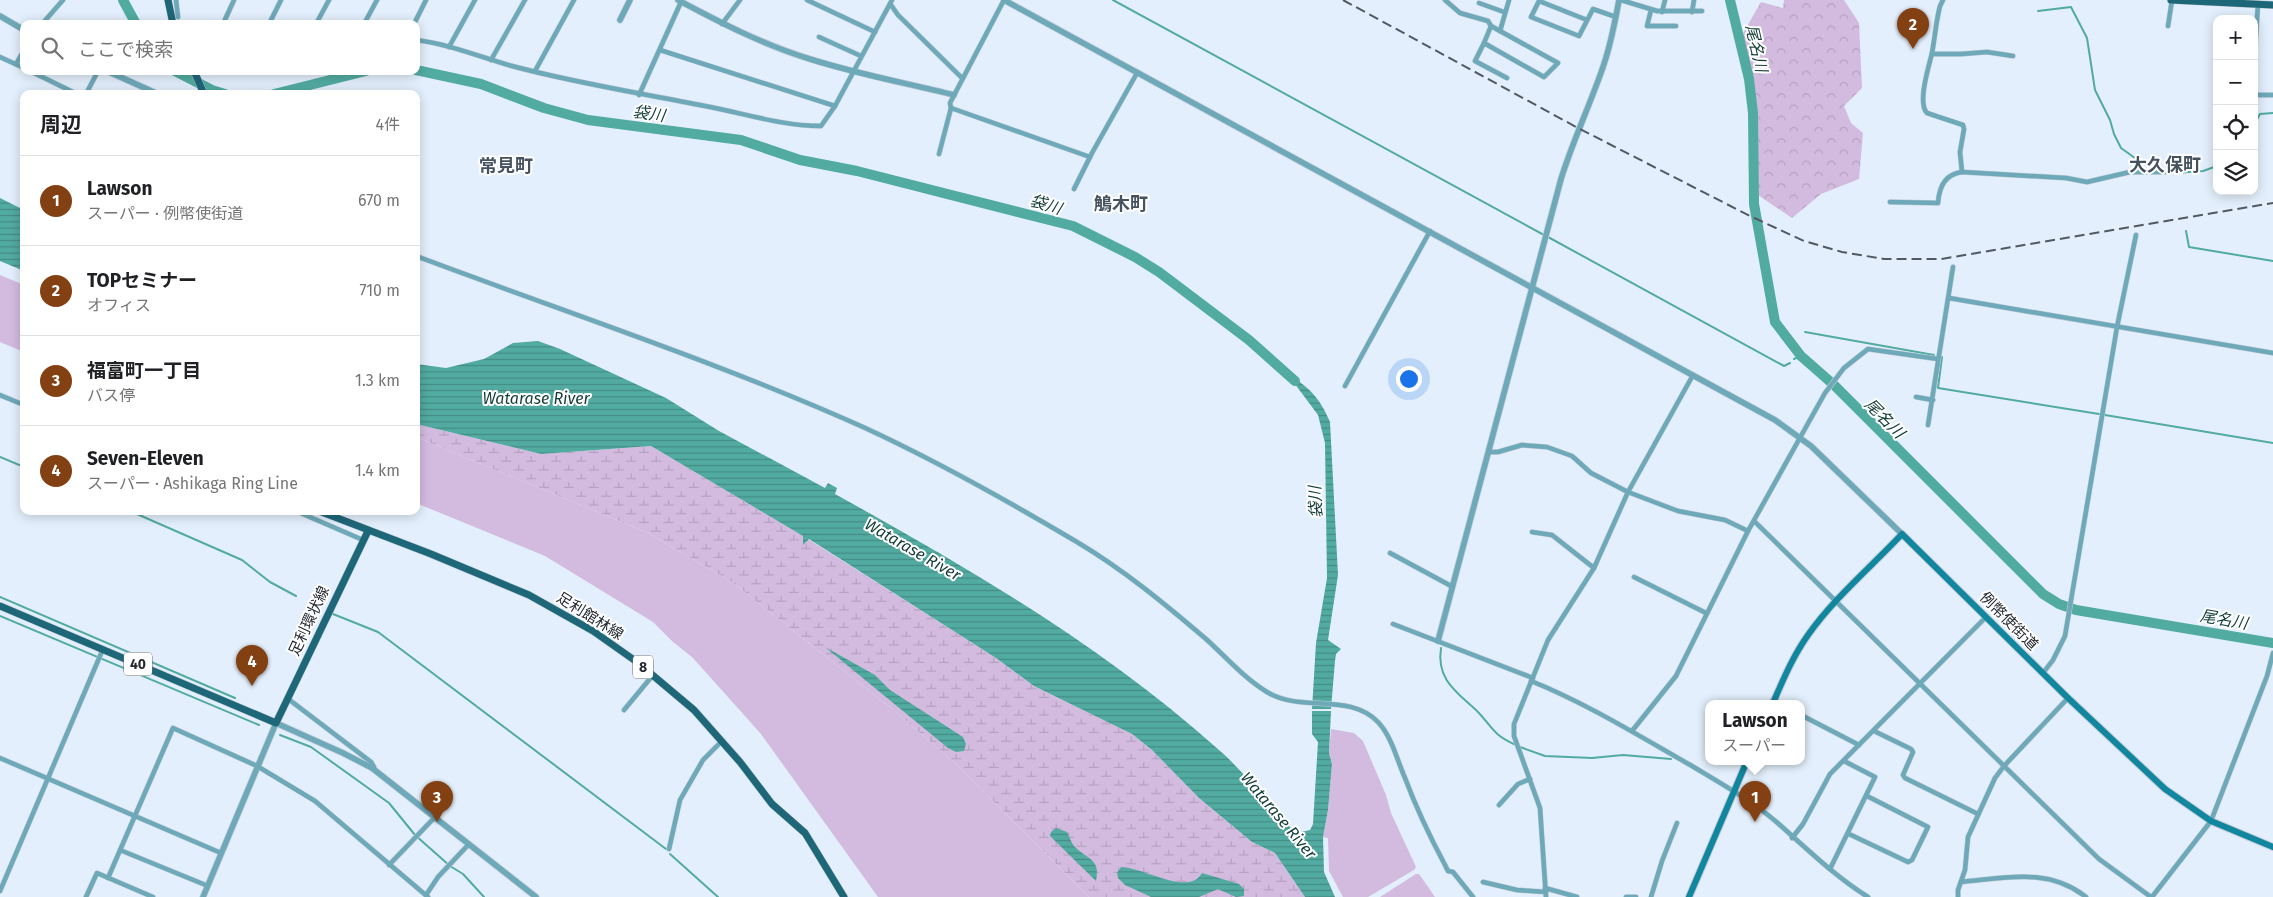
<!DOCTYPE html>
<html lang="ja">
<head>
<meta charset="utf-8">
<style>
	:root { --surface:#fff; --page:#f2f2f2; --text:#202124; --muted:#757577; --line:#e0e0e0; --accent:#834012 }
	body { margin:0; font-family:"Fira Sans","Noto Sans JP",sans-serif; background:var(--page); color:var(--text) }
	.controls { position:absolute; right:15px; top:15px; display:grid; overflow:hidden; border-radius:10px; box-shadow:0 2px 12px #0003 }
	.controls button { width:45px; height:45px; display:grid; place-items:center; padding:0; border:0; border-bottom:1px solid var(--line); background:var(--surface); color:var(--text); font:25px sans-serif }
	.you { position:absolute; left:1408px; top:378px; width:18px; height:18px; margin:-12px; border:4px solid #fff; border-radius:50%; background:#1a73e8; box-shadow:0 0 0 8px #1a73e833 }
	.badge { display:grid; place-items:center; width:32px; height:32px; border-radius:50%; background:var(--accent); color:#fff; font-size:16px; font-weight:700 }
	.pin { position:absolute; translate:-50% -41px; filter:drop-shadow(0 1px 2px #0008) }
	.pin::after { content:''; position:absolute; top:26px; width:18px; height:15px; background:inherit; clip-path:polygon(0 0,100% 0,50% 100%) }
	.popup { position:absolute; left:1705px; top:700px; width:100px; height:65px; box-sizing:border-box; display:grid; place-content:center; border-radius:10px; background:var(--surface); filter:drop-shadow(0 1px 4px #0005); font-size:16px; white-space:nowrap; color:var(--muted) }
	.popup b { font-size:19px; color:var(--text) }
	.popup::after { content:''; position:absolute; left:50%; top:100%; margin-left:-10px; border:10px solid transparent; border-top-color:var(--surface) }
	.list { margin:0; padding:0; list-style:none }
	h2 { display:flex; justify-content:space-between; align-items:center; height:65px; margin:0; padding:0 20px; font-size:21px }
	h2 small { font-size:16px; font-weight:400; color:var(--muted) }
	.list li { display:grid; grid-template-columns:32px 1fr auto; gap:15px; align-items:center; box-sizing:border-box; height:90px; padding:0 20px; border-top:1px solid var(--line) }
	.list b { display:block; font-size:19px; white-space:nowrap }
	.list p { margin:0; font-size:16px; white-space:nowrap; color:var(--muted) }
	.list em { font-size:16px; font-style:normal; color:var(--muted) }
	.icon { flex:none; width:28px; height:28px; fill:none; stroke:currentColor; stroke-width:2; stroke-linecap:round; stroke-linejoin:round }
	.map { position:relative; flex:none; width:2273px; height:897px; overflow:hidden }
	.search { position:absolute; background:var(--surface); box-shadow:0 2px 12px #0003; left:20px; top:20px; width:400px; height:55px; display:flex; align-items:center; gap:12px; box-sizing:border-box; padding:0 18px; border-radius:10px; color:var(--muted); font-size:19px }
	.panel { position:absolute; background:var(--surface); box-shadow:0 2px 12px #0003; left:20px; top:90px; width:400px; height:425px; border-radius:10px }
	.map>svg:first-child { display:block }
</style>
</head>
<body>
<div class="map">
<svg width="2273" height="897" viewBox="0 0 2273 897">
	<defs>
		<pattern id="forest-crowns" width="20" height="18" patternUnits="userSpaceOnUse" patternTransform="scale(1.25)"><rect width="20" height="18" fill="#d3bbe0"/><path d="M2 6a3 3 0 1 1 6 0M12 15a3 3 0 1 1 6 0" fill="none" stroke="#b5a1c0"/></pattern>
		<pattern id="wetland-marsh" width="20" height="14" patternUnits="userSpaceOnUse" patternTransform="scale(1.25)"><rect width="20" height="14" fill="#d3bbe0"/><path d="M1 5h8M5 5V1M11 12h8M15 12V8" fill="none" stroke="#b5a1c0"/></pattern>
		<pattern id="water-rules" width="6" height="5" patternUnits="userSpaceOnUse" patternTransform="scale(1.25)"><rect width="6" height="5" fill="#52aba1"/><path d="M0 2.5h6" fill="none" stroke="#448b84"/></pattern>
	</defs>
	<rect width="100%" height="100%" fill="#e3effc"/>
	<g fill="#d3bbe0">
		<path d="M0,275L24,285V352L0,342Z"/>
		<path d="M416,437L648,533L732,582L897,713L954,762L1089,897H878L761,734L693,658L672,641L653,622L545,556L416,503Z"/>
		<path d="M1331,729L1354,733L1363,741L1386,795L1391,813L1416,867L1414,870L1368,897H1343L1329,871L1328,838L1323,837L1328,810L1332,764L1329,753Z"/>
		<path d="M1416,874H1419L1435,897H1380Z"/>
	</g>
	<path fill="url(#forest-crowns)" d="M1784,0H1844L1859,23L1862,88L1844,106L1851,123L1863,133L1859,179L1821,194L1792,218L1758,195L1754,99L1742,35L1761,2L1783,8Z"/>
	<path fill="url(#wetland-marsh)" d="M416,424L541,454L651,446L803,536L804,544L808,539L996,658L1034,686L1132,734L1152,750L1199,798L1252,842L1275,853L1305,897H1089L954,762L897,713L732,582L648,533L416,437Z"/>
	<g fill="url(#water-rules)">
		<path d="M0,198L24,210V271L0,261Z"/>
		<path d="M538,341L560,349L666,398L719,431L825,488L828,483L837,488L835,494C969,568 1104,647 1219,750C1248,775 1269,808 1296,833L1310,830L1313,824L1318,742L1312,734V711H1331L1329,753L1332,764L1328,810L1323,837L1324,872L1335,897H1305L1275,853L1252,842L1199,798L1152,750L1132,734L1034,686L996,658L809,539L803,545V536L651,446L541,454L416,424V364L446,368L484,359L513,343Z"/>
		<path d="M1286,372C1309,388 1319,396 1330,422L1338,575L1328,640L1341,649L1336,654L1335,661L1331,709H1312L1316,643L1327,578L1325,443L1318,415Z"/>
		<path d="M825,647L875,675L890,690L963,737L966,744L964,751L956,752L948,748Z"/>
		<path d="M1056,828L1067,832C1069,836 1071,842 1074,846C1086,859 1101,858 1096,881L1050,836L1051,832Z"/>
		<path d="M1121,867C1143,867 1189,897 1202,873L1239,884L1244,889V896L1236,897L1218,889L1199,897H1151L1125,885L1118,878L1117,873Z"/>
	</g>
	<g fill="none" stroke-linecap="round" stroke-linejoin="round">
		<g stroke="#52aba1" stroke-width="2">
			<path d="M1113,0L1544,235"/>
			<path d="M2038,11L2071,7L2087,38L2095,90L2110,120L2114,134L2121,148L2139,161"/>
			<path d="M2254,125L2260,114L2273,113"/>
			<path d="M2175,173L2203,171L2217,166"/>
			<path d="M2186,231L2189,247L2273,261"/>
			<path d="M1548,237L1784,366L1790,363"/>
			<path d="M1805,332L1934,355"/>
			<path d="M1942,357L1938,388L2099,414"/>
			<path d="M1794,359L1801,356"/>
			<path d="M2105,415L2273,443"/>
			<path d="M0,457L24,467"/>
			<path d="M130,511L242,560L270,582L296,596"/>
			<path d="M0,597L235,698"/>
			<path d="M333,614L378,632L666,849"/>
			<path d="M0,616L259,725"/>
			<path d="M1441,648C1436,680 1457,692 1478,712C1494,729 1492,734 1516,745"/>
			<path d="M280,735L311,747L389,803L415,835L450,866L463,874L484,897"/>
			<path d="M1520,747L1545,756L1592,758L1623,755L1671,759"/>
			<path d="M670,854L718,897"/>
		</g>
		<g stroke="#52aba1" stroke-width="10">
			<path d="M123,0L136,24"/>
			<path d="M1730,0L1749,79L1753,113L1754,204L1775,322L1801,356L1834,385L2043,594L2059,604L2076,610L2273,643"/>
			<path d="M416,70L481,84L544,108L588,120L741,140L800,160L857,171L1073,226L1135,257L1159,272L1249,340L1295,381"/>
			<path d="M175,71L212,90L225,94"/>
			<path d="M274,94L366,71"/>
		</g>
		<defs>
			<g id="minor">
				<path d="M176,0L178,17"/>
				<path d="M807,0L875,32"/>
				<path d="M1445,0L1460,13L1488,21L1491,26L1558,63L1544,77L1484,43L1491,26"/>
				<path d="M1621,0L1657,11H1702"/>
				<path d="M1943,0L1940,6C1936,21 1935,37 1932,53C1929,66 1917,103 1927,113L1963,125L1964,129L1960,152L1962,172"/>
				<path d="M1479,3L1504,12"/>
				<path d="M891,5L898,15L962,78"/>
				<path d="M1651,10L1647,26H1676"/>
				<path d="M1662,12L1665,0"/>
				<path d="M1692,12L1694,0"/>
				<path d="M1587,20L1539,1L1531,17L1579,36L1593,9L1616,17"/>
				<path d="M42,24L63,0"/>
				<path d="M223,24L234,0"/>
				<path d="M269,24L281,0"/>
				<path d="M316,24L329,0"/>
				<path d="M364,24L377,0"/>
				<path d="M414,24L426,0"/>
				<path d="M722,24L740,0"/>
				<path d="M2168,26L2172,0"/>
				<path d="M1500,31L1509,0"/>
				<path d="M819,37L861,56"/>
				<path d="M416,40C449,44 480,57 512,66C575,83 640,93 705,106C743,113 782,126 821,126L835,106L892,0"/>
				<path d="M1484,43L1475,61L1507,78"/>
				<path d="M449,47L475,0"/>
				<path d="M660,50L835,106"/>
				<path d="M1932,54H1961L1987,52L2013,56"/>
				<path d="M0,57L24,68"/>
				<path d="M491,60L525,0"/>
				<path d="M16,64L24,50"/>
				<path d="M2254,66L2258,4"/>
				<path d="M30,71L77,94"/>
				<path d="M535,71L574,0"/>
				<path d="M2254,91L2257,95H2273"/>
				<path d="M86,94L98,71"/>
				<path d="M639,95L681,2"/>
				<path d="M951,108L1090,157"/>
				<path d="M939,154L951,108L950,103L1004,0"/>
				<path d="M1074,189L1092,153L1137,73"/>
				<path d="M1890,202L1938,203C1939,188 1945,174 1962,172L2066,178L2087,182L2130,172H2171"/>
				<path d="M416,256C565,312 718,362 863,427C937,461 1008,501 1077,542C1124,570 1165,604 1206,639C1226,657 1244,678 1267,692C1301,713 1349,692 1378,722C1392,737 1397,760 1405,778C1416,807 1429,835 1444,863L1448,871L1453,872L1473,897"/>
				<path d="M1949,298L2273,353"/>
				<path d="M1345,386L1430,231"/>
				<path d="M0,395L24,405"/>
				<path d="M1916,397L1933,400"/>
				<path d="M1928,425L1953,267"/>
				<path d="M1489,452H1498L1522,445L1547,447L1572,456L1591,473L1628,492L1678,511L1725,520L1748,531"/>
				<path d="M296,511L363,540"/>
				<path d="M1754,521L2099,859L2151,897"/>
				<path d="M1532,532L1552,535L1594,568"/>
				<path d="M1390,553L1453,587"/>
				<path d="M1634,577L1706,613"/>
				<path d="M1393,624L1533,678"/>
				<path d="M2043,673L2053,660L2065,636L2117,327L2136,235"/>
				<path d="M1531,681C1588,704 1639,736 1692,766C1722,784 1754,802 1780,825C1808,850 1836,877 1868,897"/>
				<path d="M287,698L371,762L374,767L372,768"/>
				<path d="M624,710L653,675"/>
				<path d="M1801,715L1859,745"/>
				<path d="M1632,731L1676,676L1748,531L1825,393L1844,368L1868,349L1938,359"/>
				<path d="M1874,731L1911,749L1913,752L1903,775L1905,778L1978,814"/>
				<path d="M0,758L221,853"/>
				<path d="M1499,805L1518,784L1530,779"/>
				<path d="M1849,834L1908,862L1912,860L1928,827L1867,796"/>
				<path d="M1792,838L1803,824L1830,774L1986,617"/>
				<path d="M669,849L680,800L703,760L722,741"/>
				<path d="M120,850L208,886"/>
				<path d="M389,865L435,817"/>
				<path d="M1830,869L1875,777L1844,761"/>
				<path d="M108,878L173,728L257,766L315,801L428,897"/>
				<path d="M1483,882L1517,890L1546,892"/>
				<path d="M1961,882C2006,878 2048,867 2086,897"/>
				<path d="M1545,888L1577,897"/>
				<path d="M0,891L103,649"/>
				<path d="M426,895L438,877L469,844"/>
				<path d="M86,897L97,873L153,897"/>
				<path d="M1546,897L1540,808L1514,736V724L1548,640L1594,568L1628,492L1693,375"/>
				<path d="M1626,897H1636"/>
				<path d="M1651,897L1662,861L1677,823"/>
				<path d="M1958,897V890L1965,870L1968,837L1995,778L2004,766L2068,698"/>
				<path d="M2152,897L2211,821L2267,676L2273,653"/>
			</g>
			<g id="tertiary">
				<path d="M678,0C721,23 764,45 810,59C857,74 906,83 954,95"/>
				<path d="M1004,0L1775,420L1811,446L1902,534"/>
				<path d="M0,16L24,30"/>
				<path d="M620,20L630,0"/>
				<path d="M107,71L158,94"/>
				<path d="M1438,641L1561,179C1573,140 1591,103 1604,64C1611,43 1615,22 1619,0"/>
				<path d="M203,897L276,723L343,753L372,768L536,897"/>
			</g>
			<g id="secondary">
				<path d="M1773,703C1783,680 1793,656 1808,635C1834,598 1871,567 1902,534L2068,698L2165,789L2211,821L2273,847"/>
				<path d="M1689,897L1747,761"/>
			</g>
			<g id="primary">
				<path d="M168,0L173,24"/>
				<path d="M2171,0L2273,5"/>
				<path d="M194,71L204,94"/>
				<path d="M319,511L431,554L529,595L593,631L637,662L694,710L740,762L772,804L805,833L844,897"/>
				<path d="M0,606L276,723L368,531"/>
			</g>
		</defs>
		<use href="#minor" stroke="#c1ccd7" stroke-width="5.5"/>
		<use href="#tertiary" stroke="#c1ccd7" stroke-width="7"/>
		<use href="#secondary" stroke="#c1ccd7" stroke-width="8"/>
		<use href="#primary" stroke="#c1ccd7" stroke-width="8"/>
		<use href="#minor" stroke="#6ea9b9" stroke-width="4.5"/>
		<use href="#tertiary" stroke="#6ea9b9" stroke-width="5.5"/>
		<use href="#secondary" stroke="#10869f" stroke-width="6"/>
		<use href="#primary" stroke="#1e6779" stroke-width="7"/>
		<path stroke="#525961" stroke-width="2" stroke-dasharray="10 5" stroke-linecap="butt" d="M1343,0L1578,128L1750,216L1804,241L1842,252L1884,259H1941L2273,203"/>
	</g>
	<g text-anchor="middle" stroke-width="4" stroke-linejoin="round" paint-order="stroke">
		<g fill="#fff" stroke="#666a6e" stroke-width="1">
			<rect x="124" y="652.5" width="28" height="23" rx="4"/>
			<rect x="633" y="655.5" width="20" height="23" rx="4"/>
		</g>
		<g font-size="14" font-weight="bold" fill="#242a30">
			<text x="138" y="669">40</text>
			<text x="643" y="672">8</text>
		</g>
		<g font-size="15" fill="#242a30" stroke="#fff">
			<text transform="translate(590 616) rotate(32)" y="5">足利館林線</text>
			<text transform="translate(309 621) rotate(-65)" y="5">足利環状線</text>
			<text transform="translate(2009 621) rotate(45)" y="5">例幣使街道</text>
		</g>
		<g font-size="16" font-style="italic" fill="#133d38" stroke="#fff">
			<text transform="translate(1757 48) rotate(77)" y="6">尾名川</text>
			<text transform="translate(649 113) rotate(8)" y="6">袋川</text>
			<text transform="translate(1046 204) rotate(17)" y="6">袋川</text>
			<text x="536" y="404">Watarase River</text>
			<text transform="translate(1885 418) rotate(45)" y="6">尾名川</text>
			<text transform="translate(1315 502) rotate(-93)" y="6">袋川</text>
			<text transform="translate(913 549) rotate(30)" y="6">Watarase River</text>
			<text transform="translate(2224 619) rotate(10)" y="6">尾名川</text>
			<text transform="translate(1279 815) rotate(50)" y="6">Watarase River</text>
		</g>
		<g font-size="18" font-weight="bold" fill="#46525f" stroke="#fff">
			<text x="2165" y="171">大久保町</text>
			<text x="506" y="172">常見町</text>
			<text x="1121" y="210">鵤木町</text>
		</g>
	</g>
</svg>
<div class="controls">
<button>+</button>
<button>−</button>
<button><svg class="icon" aria-label="locate" viewBox="0 0 24 24"><circle cx="12" cy="12" r="6"/><path d="M12 2v4M12 18v4M2 12h4M18 12h4"/></svg></button>
<button><svg class="icon" aria-label="layers" viewBox="0 0 24 24"><path d="M12 4l9 5-9 5-9-5zM3 14l9 5 9-5"/></svg></button>
</div>
<div class="you"></div>
<div class="pin badge" style="left:1755px;top:822px">1</div>
<div class="popup"><b>Lawson</b>スーパー</div>
<div class="pin badge" style="left:1913px;top:49px">2</div>
<div class="pin badge" style="left:437px;top:822px">3</div>
<div class="pin badge" style="left:252px;top:686px">4</div>
<div class="search"><svg class="icon" aria-label="search" viewBox="0 0 24 24"><circle cx="10" cy="10" r="6"/><path d="M15 15l6 6"/></svg>ここで検索</div>
<section class="panel">
<h2>周辺<small>4件</small></h2>
<ul class="list">
<li><span class="badge">1</span><div><b>Lawson</b><p>スーパー · 例幣使街道</p></div><em>670 m</em></li>
<li><span class="badge">2</span><div><b>TOPセミナー</b><p>オフィス</p></div><em>710 m</em></li>
<li><span class="badge">3</span><div><b>福富町一丁目</b><p>バス停</p></div><em>1.3 km</em></li>
<li><span class="badge">4</span><div><b>Seven-Eleven</b><p>スーパー · Ashikaga Ring Line</p></div><em>1.4 km</em></li>
</ul>
</section>
</div>
</body>
</html>
